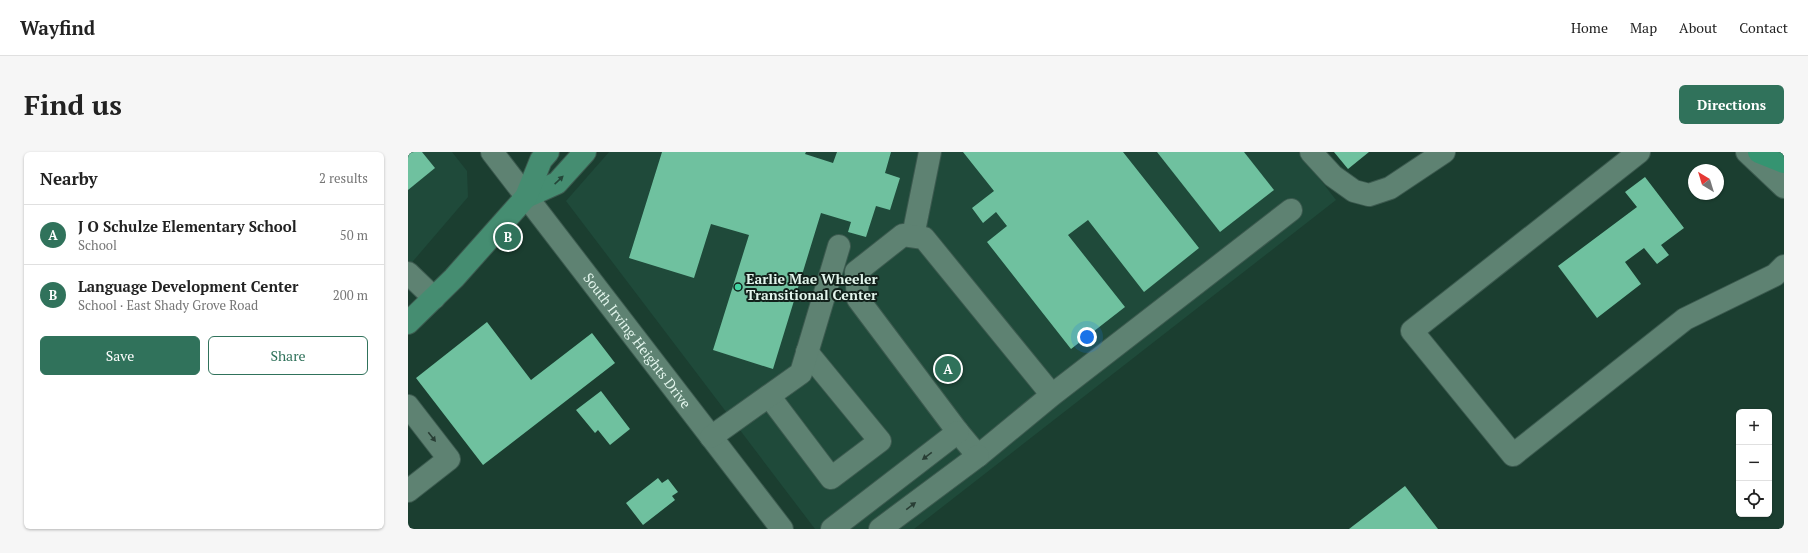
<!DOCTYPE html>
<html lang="en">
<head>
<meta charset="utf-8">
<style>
	:root { --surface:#fff; --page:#f6f6f6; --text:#222; --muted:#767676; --line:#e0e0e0; --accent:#30725b }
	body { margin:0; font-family:"PT Serif",serif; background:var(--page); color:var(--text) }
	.controls { position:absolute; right:12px; bottom:12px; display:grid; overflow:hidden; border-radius:6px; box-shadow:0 1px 3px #0004 }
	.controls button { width:36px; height:36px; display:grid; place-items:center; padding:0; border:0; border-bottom:1px solid var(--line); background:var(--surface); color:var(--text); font:20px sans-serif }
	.compass { position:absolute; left:1280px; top:12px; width:36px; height:36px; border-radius:50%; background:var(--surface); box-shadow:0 1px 3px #0004; rotate:322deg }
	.you { position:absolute; left:679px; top:185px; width:14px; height:14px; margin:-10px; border:3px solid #fff; border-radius:50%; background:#1a73e8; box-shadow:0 0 0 6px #1a73e833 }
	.badge { display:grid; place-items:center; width:26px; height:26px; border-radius:50%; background:var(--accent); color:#fff; font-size:13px; font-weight:700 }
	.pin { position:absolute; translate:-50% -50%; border:2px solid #fff; box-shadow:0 1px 4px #0006 }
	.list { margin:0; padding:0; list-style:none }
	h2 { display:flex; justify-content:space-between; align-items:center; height:52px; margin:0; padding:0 16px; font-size:17px }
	h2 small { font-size:13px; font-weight:400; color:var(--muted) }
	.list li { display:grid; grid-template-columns:26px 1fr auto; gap:12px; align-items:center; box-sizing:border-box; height:60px; padding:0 16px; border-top:1px solid var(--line) }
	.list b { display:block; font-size:15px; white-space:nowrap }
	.list p { margin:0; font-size:13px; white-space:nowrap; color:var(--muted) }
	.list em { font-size:13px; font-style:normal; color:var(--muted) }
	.actions { display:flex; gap:8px; padding:12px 16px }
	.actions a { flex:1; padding:9px 0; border:1px solid var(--accent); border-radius:6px; text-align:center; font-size:14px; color:var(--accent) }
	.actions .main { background:var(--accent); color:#fff }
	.icon { flex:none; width:22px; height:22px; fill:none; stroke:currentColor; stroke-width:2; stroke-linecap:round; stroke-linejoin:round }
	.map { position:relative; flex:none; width:1376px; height:377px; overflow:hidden; border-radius:6px }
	header { display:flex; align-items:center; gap:24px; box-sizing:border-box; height:56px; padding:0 20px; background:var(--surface); border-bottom:1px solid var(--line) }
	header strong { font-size:19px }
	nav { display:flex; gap:22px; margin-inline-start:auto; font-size:14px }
	.intro { display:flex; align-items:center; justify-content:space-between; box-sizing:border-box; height:96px; padding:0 24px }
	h1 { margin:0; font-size:28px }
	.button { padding:10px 18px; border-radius:6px; background:var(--accent); color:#fff; font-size:14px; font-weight:700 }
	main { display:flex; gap:24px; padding:0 24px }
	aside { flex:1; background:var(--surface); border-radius:6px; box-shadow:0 1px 3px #0004 }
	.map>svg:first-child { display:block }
</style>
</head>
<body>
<header>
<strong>Wayfind</strong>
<nav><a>Home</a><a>Map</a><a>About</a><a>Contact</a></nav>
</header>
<div class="intro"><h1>Find us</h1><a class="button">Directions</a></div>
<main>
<aside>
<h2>Nearby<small>2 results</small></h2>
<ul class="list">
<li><span class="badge">A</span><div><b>J O Schulze Elementary School</b><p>School</p></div><em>50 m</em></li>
<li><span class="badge">B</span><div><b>Language Development Center</b><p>School · East Shady Grove Road</p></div><em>200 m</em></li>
</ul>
<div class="actions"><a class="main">Save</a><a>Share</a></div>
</aside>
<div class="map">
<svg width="1376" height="377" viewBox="0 0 1376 377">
	<rect width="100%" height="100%" fill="#1b3e30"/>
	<g fill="#1f4a3a">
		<path d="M0,0H44L59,19L60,45L0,115Z"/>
		<path d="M201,0H891L928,48L506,377H407L158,49Z"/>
	</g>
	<g fill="#6fc19f">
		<path d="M0,0H14L27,16L0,38Z"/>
		<path d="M254,0H398L397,2L425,11L429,0H483L477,21L492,26L482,58L468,54L458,85L440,80L443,70L413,61L365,217L305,198L341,83L303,72L286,126L221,106Z"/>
		<path d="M555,0H715L791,96L736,140L680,68L660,83L717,155L663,197L579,90L599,74L588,60L575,71L564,56L586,39Z"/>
		<path d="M749,0H836L866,38L812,80Z"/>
		<path d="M926,0H961L940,17Z"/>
		<path d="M1237,25L1276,76L1253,93L1261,103L1249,112L1236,96L1217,110L1233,132L1189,166L1150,114L1229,55L1217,40Z"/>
		<path d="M79,170L123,228L184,181L207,211L75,313L8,226Z"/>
		<path d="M193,239L222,277L202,293L190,278L187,281L168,258Z"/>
		<path d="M250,326L254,331L260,327L270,340L264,344L267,348L235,373L218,351Z"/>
		<path d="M997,334L1030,377H941Z"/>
	</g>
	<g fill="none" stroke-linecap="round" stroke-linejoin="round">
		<defs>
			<g id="minor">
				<path id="s1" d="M84,0L374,377"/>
				<path d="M903,0L925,24L946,39L961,43L982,36L1036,0"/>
				<path d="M1231,0L1004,179L1105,303L1277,167L1367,123L1376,114"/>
				<path d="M1339,0L1376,35"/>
				<path d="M505,84L522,0"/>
				<path d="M0,121L26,146"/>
				<path d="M644,243L516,86L495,83L448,120L450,147L550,280L570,304L644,243L883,58"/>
				<path d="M361,244L423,326L472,289L399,200"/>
				<path d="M0,254L41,307L0,339"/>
				<path d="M303,285L393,221L431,94"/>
				<path d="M424,377L550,280"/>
				<path d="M472,377L570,304"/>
			</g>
			<g id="major">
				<path d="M118,45L149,31L177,0"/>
				<path d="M0,171L46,126L118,45L133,8L140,0"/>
			</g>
			<path id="highway" d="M1351,0L1376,10"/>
		</defs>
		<use href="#minor" stroke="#3c5a4f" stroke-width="24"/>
		<use href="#major" stroke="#3c5a4f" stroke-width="24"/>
		<use href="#highway" stroke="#3c5a4f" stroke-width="24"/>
		<use href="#minor" stroke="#5e8272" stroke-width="22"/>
		<use href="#major" stroke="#458d71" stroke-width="22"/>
		<use href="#highway" stroke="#359471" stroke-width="22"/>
	</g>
	<defs><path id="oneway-solid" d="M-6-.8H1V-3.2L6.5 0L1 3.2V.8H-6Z"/></defs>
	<use fill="#244739" href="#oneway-solid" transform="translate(151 28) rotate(-43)"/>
	<g fill="#293e35">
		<use href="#oneway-solid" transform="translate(24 285) rotate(52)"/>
		<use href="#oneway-solid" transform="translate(519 304) rotate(143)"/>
		<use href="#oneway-solid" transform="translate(503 354) rotate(-37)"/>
	</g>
	<circle fill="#41d4a1" stroke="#12211b" stroke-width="1.5" cx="330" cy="135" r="4"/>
	<g text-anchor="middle" stroke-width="4" stroke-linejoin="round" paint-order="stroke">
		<g font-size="14" font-weight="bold" fill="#e2f5ec" stroke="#12211b" text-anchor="start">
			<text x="338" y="132">Earlie Mae Wheeler<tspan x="338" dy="16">Transitional Center</tspan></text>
		</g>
		<g font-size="14" fill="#e2f5ec" stroke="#12211b">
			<text dy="5" stroke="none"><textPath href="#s1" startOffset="238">South Irving Heights Drive</textPath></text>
		</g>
	</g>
</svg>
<div class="controls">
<button>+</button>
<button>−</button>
<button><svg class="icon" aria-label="locate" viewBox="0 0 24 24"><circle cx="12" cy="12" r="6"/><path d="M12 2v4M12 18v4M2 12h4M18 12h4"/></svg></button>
</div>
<svg class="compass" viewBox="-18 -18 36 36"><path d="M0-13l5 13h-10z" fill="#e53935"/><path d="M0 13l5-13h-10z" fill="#767676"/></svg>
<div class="you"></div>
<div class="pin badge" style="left:540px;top:217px">A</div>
<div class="pin badge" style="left:100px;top:85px">B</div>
</div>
</main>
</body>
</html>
